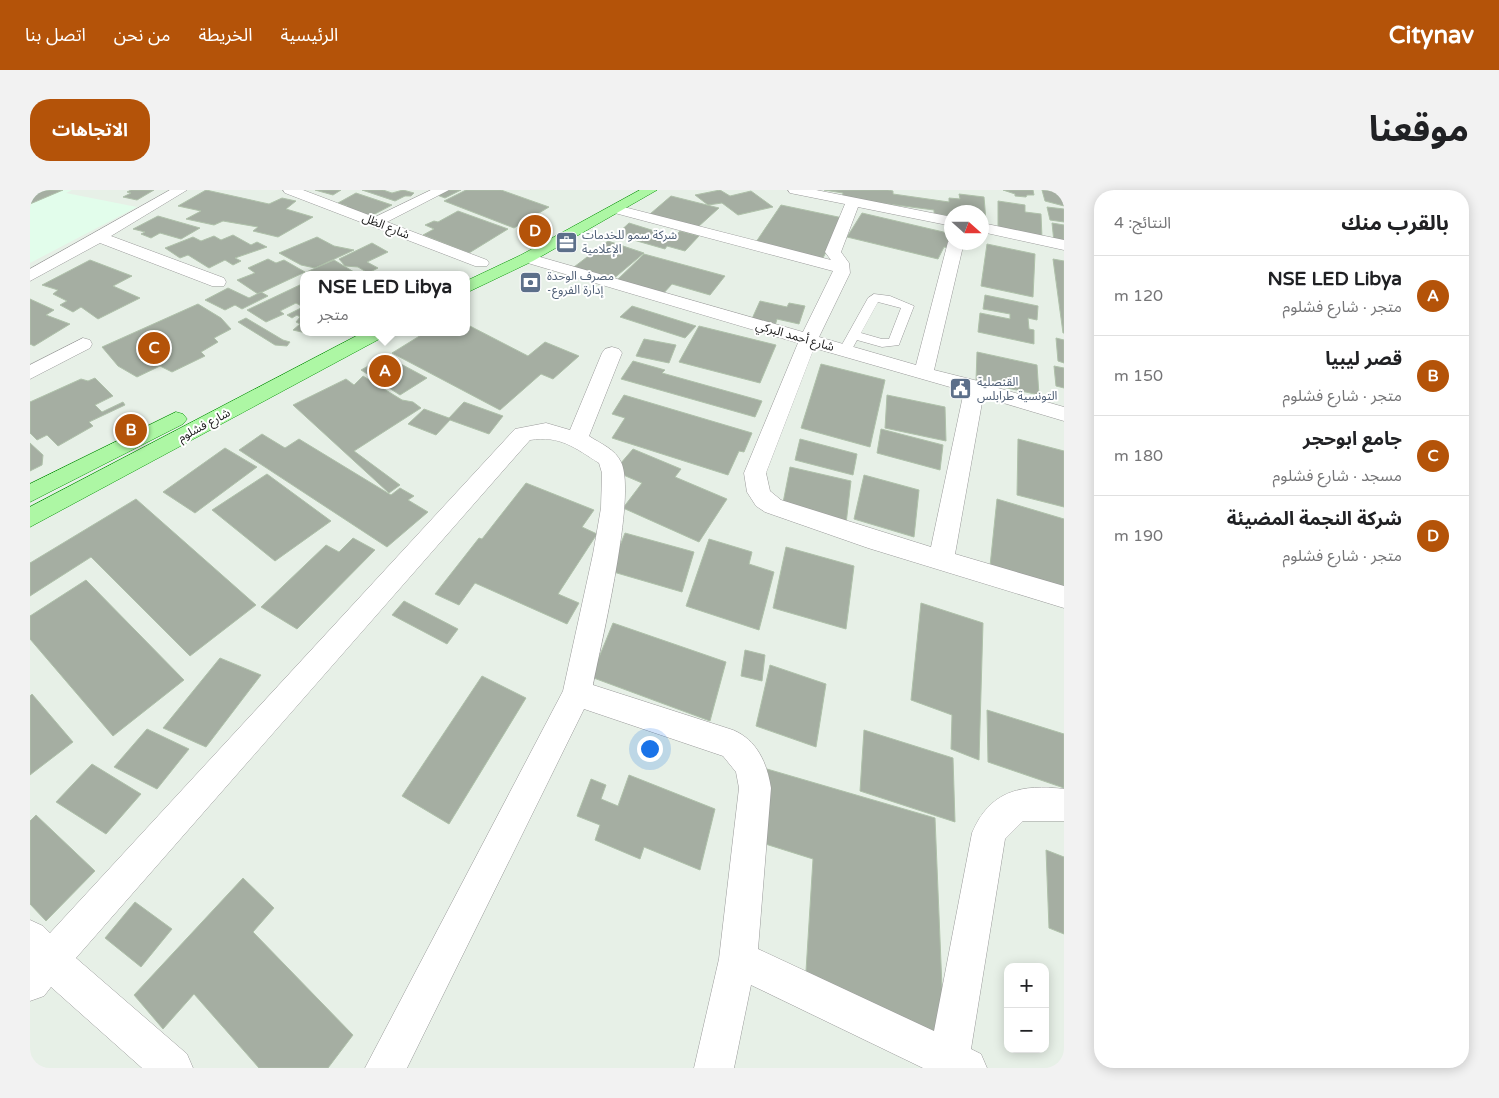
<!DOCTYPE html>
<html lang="ar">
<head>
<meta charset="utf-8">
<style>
	:root { --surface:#fff; --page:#f2f2f2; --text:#202124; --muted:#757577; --line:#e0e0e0; --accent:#b45309 }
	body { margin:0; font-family:"Varela Round","Noto Sans Arabic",sans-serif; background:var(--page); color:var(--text); direction:rtl }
	.controls { position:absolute; right:15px; bottom:15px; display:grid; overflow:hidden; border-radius:10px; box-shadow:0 2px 12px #0003 }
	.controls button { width:45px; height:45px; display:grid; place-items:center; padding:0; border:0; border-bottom:1px solid var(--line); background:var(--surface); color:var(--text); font:25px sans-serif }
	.compass { position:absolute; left:914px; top:15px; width:45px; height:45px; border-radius:50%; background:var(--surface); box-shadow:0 2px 12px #0003; rotate:111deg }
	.you { position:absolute; left:619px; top:558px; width:18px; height:18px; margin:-12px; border:4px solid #fff; border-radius:50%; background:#1a73e8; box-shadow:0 0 0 8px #1a73e833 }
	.badge { display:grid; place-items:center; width:32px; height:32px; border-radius:50%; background:var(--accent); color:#fff; font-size:16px; font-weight:700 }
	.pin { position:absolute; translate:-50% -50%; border:2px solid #fff; box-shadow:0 1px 5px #0006 }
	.popup { position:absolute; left:270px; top:81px; width:170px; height:65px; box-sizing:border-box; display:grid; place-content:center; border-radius:10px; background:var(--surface); filter:drop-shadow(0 1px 4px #0005); font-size:16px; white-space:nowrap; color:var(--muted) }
	.popup b { font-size:19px; color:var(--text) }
	.popup::after { content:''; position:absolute; left:50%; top:100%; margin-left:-10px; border:10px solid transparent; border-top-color:var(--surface) }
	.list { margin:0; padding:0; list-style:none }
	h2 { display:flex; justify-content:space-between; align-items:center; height:65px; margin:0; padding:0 20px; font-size:21px }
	h2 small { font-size:16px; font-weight:400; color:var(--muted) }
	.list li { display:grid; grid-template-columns:32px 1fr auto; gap:15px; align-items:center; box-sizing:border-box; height:80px; padding:0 20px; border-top:1px solid var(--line) }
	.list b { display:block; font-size:19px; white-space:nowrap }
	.list p { margin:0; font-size:16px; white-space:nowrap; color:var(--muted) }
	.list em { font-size:16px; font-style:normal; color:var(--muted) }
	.map { position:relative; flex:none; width:1034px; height:878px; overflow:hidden; direction:ltr; border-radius:20px }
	header { display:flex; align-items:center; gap:30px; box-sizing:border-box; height:70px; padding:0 25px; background:var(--accent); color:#fff }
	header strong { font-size:24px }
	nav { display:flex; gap:28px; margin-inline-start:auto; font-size:18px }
	.intro { display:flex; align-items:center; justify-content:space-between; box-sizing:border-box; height:120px; padding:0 30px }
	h1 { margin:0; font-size:35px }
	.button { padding:12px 22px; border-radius:20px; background:var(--accent); color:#fff; font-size:18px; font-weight:700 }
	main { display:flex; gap:30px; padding:0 30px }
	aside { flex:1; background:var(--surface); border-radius:20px; box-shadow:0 2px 12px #0003 }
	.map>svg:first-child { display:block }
</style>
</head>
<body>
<header>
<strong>Citynav</strong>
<nav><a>الرئيسية</a><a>الخريطة</a><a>من نحن</a><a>اتصل بنا</a></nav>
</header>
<div class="intro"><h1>موقعنا</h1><a class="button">الاتجاهات</a></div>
<main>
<aside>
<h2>بالقرب منك<small>النتائج: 4</small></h2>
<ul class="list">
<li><span class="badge">A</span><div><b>NSE LED Libya</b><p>متجر · شارع فشلوم</p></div><em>120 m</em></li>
<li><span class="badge">B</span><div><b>قصر ليبيا</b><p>متجر · شارع فشلوم</p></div><em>150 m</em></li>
<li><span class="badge">C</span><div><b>جامع ابوحجر</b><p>مسجد · شارع فشلوم</p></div><em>180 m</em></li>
<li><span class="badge">D</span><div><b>شركة النجمة المضيئة</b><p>متجر · شارع فشلوم</p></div><em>190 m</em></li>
</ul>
</aside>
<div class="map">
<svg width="1034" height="878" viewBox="0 0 1034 878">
	<rect width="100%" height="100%" fill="#e7f0e7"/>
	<path fill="#e2fdeb" d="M0,0H42L36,3L107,17L0,73Z"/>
	<g fill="#a5aea2" stroke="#afc1aa">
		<path d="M8,0H33L0,14V3Z"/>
		<path d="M101,0H124L107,10L93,7L101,3L97,2Z"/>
		<path d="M176,0L239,14L252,8L266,11L256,19L283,27L248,47L223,41L228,37L193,31L184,35L156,29L171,21L148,16Z"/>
		<path d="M285,0H311L303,5Z"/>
		<path d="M332,0H353L362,3L373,0L384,3L381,6H375L365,11Z"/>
		<path d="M417,0H431L415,8L407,5Z"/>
		<path d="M436,0H471L519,17L484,38L414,11Z"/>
		<path d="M690,0L700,6L721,1L743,17L708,25L692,13L678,15L665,5Z"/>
		<path d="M794,0H858L863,1V4L919,12V8L930,9L929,4L954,7L956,31H952V22H922V26L904,24V20L812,8L813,3Z"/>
		<path d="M973,0H1003L1004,5H997L996,7L985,6V4Z"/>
		<path d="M1012,0L1034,2V16L1015,11Z"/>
		<path d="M326,3L362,15L341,26L314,18L317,16L308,13Z"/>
		<path d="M641,6L689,18L668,37L620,24Z"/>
		<path d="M968,11L995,15V22L1011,24L1012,48L968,40Z"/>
		<path d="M751,15L813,28L792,70L726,52Z"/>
		<path d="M1017,17L1034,19V32L1020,30Z"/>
		<path d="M428,21L478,39L439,63L393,45L404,39L395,35L404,31L408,32Z"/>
		<path d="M832,23L922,44V50L918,58L914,57L908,69L817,47Z"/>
		<path d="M128,26L170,38L151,49L130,43L121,48L111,44L115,42L103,39Z"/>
		<path d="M599,33L644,47L650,41L669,46L655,61L637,56L635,59L586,45Z"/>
		<path d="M1022,33L1034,35V53L1024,52Z"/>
		<path d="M203,45L221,55L227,52L237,57L205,68L211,71L203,75L195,70L179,78L158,65L150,68L135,58L163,47L171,51L184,46L191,50Z"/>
		<path d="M287,47L304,56L324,60L285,78L271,75L249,63Z"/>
		<path d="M578,51L614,63L582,90L544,77Z"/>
		<path d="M342,53L358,62L337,72L348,78L338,83L328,77L315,76L309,69Z"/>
		<path d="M957,54L1005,64L1003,107L951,96Z"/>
		<path d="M614,64L695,86L680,105L642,94L632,105L586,91Z"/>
		<path d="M238,69L246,73L254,70L275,82L228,104L207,90L225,83L218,78Z"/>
		<path d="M1023,69L1034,71V143H1033Z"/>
		<path d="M60,70L102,86L83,96L110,108L68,129L51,117L43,122L30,115L37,111L23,104L28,100L12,95Z"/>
		<path d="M304,70L324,82L318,85H278L274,83Z"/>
		<path d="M274,93V110L271,111L274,112V142H284L280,144L263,140L270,134L266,132L270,127L267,125L262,128L257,125L273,117L266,113L250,121L254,124L236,132L217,120Z"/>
		<path d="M198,98L219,108L231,102L238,106L212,119L205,115L195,120L175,110Z"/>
		<path d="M955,105L1008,116L1007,130L998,128L999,139L1004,140V154L948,142L950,123L980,129V124L953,119Z"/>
		<path d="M0,109L24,120L16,125L40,134L4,156L0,154Z"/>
		<path d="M730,111L757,117L759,113L775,116L769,134L747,129L745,136L721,131Z"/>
		<path d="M168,114L191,128L201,139L184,148L188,152L171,162L175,166L142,182L130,176L107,187L88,176L72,157Z"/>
		<path d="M602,116L666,136L655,148L590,127Z"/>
		<path d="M216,128L253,150L260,152L257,156L245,155L208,132Z"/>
		<path d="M436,134L498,166L515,152L549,166L523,189L511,184L470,220L362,163L396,142H436Z"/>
		<path d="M669,136L746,155L730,193L649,172Z"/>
		<path d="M1026,148L1034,150V173L1028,171Z"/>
		<path d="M614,149L646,155L639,173L606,166Z"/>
		<path d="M947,162L1007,175L1009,205L946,191Z"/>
		<path d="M356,166L397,188L370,205L331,180Z"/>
		<path d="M603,171L635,180L632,183L732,211L725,227L591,189Z"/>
		<path d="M791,174L855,190L840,257L771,238Z"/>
		<path d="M1024,176L1034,178V198L1026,196Z"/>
		<path d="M333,186L372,210L383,212L391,218L324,261L370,295L359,303L263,215L316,189L324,195Z"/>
		<path d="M65,188L83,206L65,215L72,222L93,212L95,215L59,232L63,236L28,256L17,245L7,250L0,243V212L51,189L58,191Z"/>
		<path d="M594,205L722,243L714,262L709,261L698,285L582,248L595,228L582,224Z"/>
		<path d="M857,205L915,217L916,251L855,238Z"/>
		<path d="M434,212L473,226L459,244L420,230L406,245L378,234L394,219L419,228Z"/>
		<path d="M851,239L913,255L910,280L847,263Z"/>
		<path d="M232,244L255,258L269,249L361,305L370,298L384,306L378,310L398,322L357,357L209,260Z"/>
		<path d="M770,249L827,264L823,285L765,270Z"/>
		<path d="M988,249L1034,261V317L987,305Z"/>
		<path d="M0,253L13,265L12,275L0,281Z"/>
		<path d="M195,258L227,277L165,323L133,302Z"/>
		<path d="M603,259L651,279L645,287L697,309L669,352L593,318L612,293L584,281Z"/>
		<path d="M760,277L821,291L816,334L752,318Z"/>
		<path d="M237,284L301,331L245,371L182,320Z"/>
		<path d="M834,285L889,300L884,347L824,329Z"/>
		<path d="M496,293L564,320L552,337L567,344L528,404L549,413L537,434L445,393L429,415L405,404L449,348L452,349Z"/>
		<path d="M106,309L226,415L160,466L61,367L0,406V373Z"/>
		<path d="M967,309L1034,329V401L960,376Z"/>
		<path d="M595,343L664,362L652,402L580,381Z"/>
		<path d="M323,348L345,360L267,439L231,417L296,355L309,362Z"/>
		<path d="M679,349L722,362L719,374L744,382L729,440L656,416Z"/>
		<path d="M756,357L824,376L816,439L743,418Z"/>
		<path d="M56,390L154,490L83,546L0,449V426Z"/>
		<path d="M374,411L428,439L417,454L362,425Z"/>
		<path d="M891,413L953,433L949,570L921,559L922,525L881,510Z"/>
		<path d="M583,433L696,472L680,531L561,487Z"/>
		<path d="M715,460L735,465L732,491L711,486Z"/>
		<path d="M190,468L231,485L176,557L133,538Z"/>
		<path d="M740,475L796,494L786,557L726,536Z"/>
		<path d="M452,486L496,508L419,634L372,606Z"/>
		<path d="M2,504L43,552L0,585V506Z"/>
		<path d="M957,520L1034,544V598L958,572Z"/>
		<path d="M117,539L159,559L127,599L84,577Z"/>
		<path d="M834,540L923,568L925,632L830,601Z"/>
		<path d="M62,574L111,604L76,644L26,612Z"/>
		<path d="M737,579L905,628L914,846L775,797L783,669L729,652Z"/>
		<path d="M599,585L685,619L670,680L614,657L610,669L565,650L570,635L547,626L561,589L576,595L571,609L588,616Z"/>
		<path d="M6,625L65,681L16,731L0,714V631Z"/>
		<path d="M1016,660L1034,667V744L1019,738Z"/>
		<path d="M213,688L244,718L223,742L323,845L298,878H229L164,804L133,839L104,805Z"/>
		<path d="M105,712L142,739L111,777L75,748Z"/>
	</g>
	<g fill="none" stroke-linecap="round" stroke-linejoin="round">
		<defs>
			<path id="service" d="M844,104L860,106L884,116L870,152L869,155L852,157L827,150L820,163H810L809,160L838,108ZM848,112L871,118L859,149H852L831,143Z"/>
			<g id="minor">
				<path d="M140,0H157L81,46L194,88L196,92L194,96H182L70,53L0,91V79Z"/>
				<path d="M401,0H419L351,35H341L338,32L341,29Z"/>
				<path d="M758,0H786L922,27V36L828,17L811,62L819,73L820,83L789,147L886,175L918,52L922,48V52H934L904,180L952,192L954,194L1034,217V231L953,207L925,364L1034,396V418L838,358L735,322L726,316L717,302L714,283L768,153L491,71L489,68L491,65H503L773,142L803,81L581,22L579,19L586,15L801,70L795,62L815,14L760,3ZM784,158L934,201L901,357L751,310L740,301L736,283Z"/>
				<path d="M952,33L1034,50V60L952,42Z"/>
				<path d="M53,148L60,150L62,154L60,158L0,189V175Z"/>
				<path d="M582,157L589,159L592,163L559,246C571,254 585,259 591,272C607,304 571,453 563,495L703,540C727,550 737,573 741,598L728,759L904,841L942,643C960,600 992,594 1034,599V631H993L975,649L941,859L951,864L957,878H893L721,795L704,878H664L689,769L709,598L706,582L693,566L554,519L377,878H335L533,501L563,364L571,318L572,283L569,273C545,258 530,245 500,250L46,768L157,864L163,878H112L21,797L14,806L0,811V730L13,736L20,743L485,239L516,233L540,240L572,163L575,159Z"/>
			</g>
			<path id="tertiary" d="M253,0H273L457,70L459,73L457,76H445L255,3Z"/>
			<g id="primary">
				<path d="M610,0H627L503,71L436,103V91L491,65Z"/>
				<path d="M334,142H357L355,146L0,337V317Z"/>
				<path d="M146,222L153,224L157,229L153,234L0,312V294Z"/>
			</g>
		</defs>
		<use href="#service" stroke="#9a9a9a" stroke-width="1"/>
		<use href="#minor" stroke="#9a9a9a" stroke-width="1"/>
		<use href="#tertiary" stroke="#9a9a9a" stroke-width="1"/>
		<use href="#primary" stroke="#089408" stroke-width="1"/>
		<use href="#service" fill="#fff" fill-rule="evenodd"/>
		<use href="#minor" fill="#fff" fill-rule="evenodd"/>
		<use href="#tertiary" fill="#fff" fill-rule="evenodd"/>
		<use href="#primary" fill="#adf7a4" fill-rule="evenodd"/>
	</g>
	<defs>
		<symbol id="office-square" viewBox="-11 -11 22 22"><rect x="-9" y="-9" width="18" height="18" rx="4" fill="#5c6f8a" stroke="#fff"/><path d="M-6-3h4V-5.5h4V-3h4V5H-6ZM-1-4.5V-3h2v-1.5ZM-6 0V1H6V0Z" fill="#fff"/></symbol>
		<symbol id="bank-square" viewBox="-11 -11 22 22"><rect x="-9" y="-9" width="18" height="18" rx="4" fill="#5c6f8a" stroke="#fff"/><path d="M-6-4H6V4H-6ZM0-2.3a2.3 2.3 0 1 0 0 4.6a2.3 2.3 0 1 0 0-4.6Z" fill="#fff"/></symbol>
		<symbol id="civic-square" viewBox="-11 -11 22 22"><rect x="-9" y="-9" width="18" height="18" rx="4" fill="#5c6f8a" stroke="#fff"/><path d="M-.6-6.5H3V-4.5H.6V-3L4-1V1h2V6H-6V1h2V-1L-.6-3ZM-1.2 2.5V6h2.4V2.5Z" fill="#fff"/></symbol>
	</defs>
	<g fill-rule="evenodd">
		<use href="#office-square" x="524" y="40" width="25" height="25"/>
		<use href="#bank-square" x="488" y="80" width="25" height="25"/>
		<use href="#civic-square" x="918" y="186" width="25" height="25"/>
	</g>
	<g text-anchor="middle" stroke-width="4" stroke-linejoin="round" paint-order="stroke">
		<g font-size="12" fill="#202020" stroke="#fff">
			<text transform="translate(356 36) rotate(22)" y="4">شارع الظل</text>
			<text transform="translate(765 146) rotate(16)" y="4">شارع أحمد البركي</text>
			<text transform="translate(174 235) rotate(-28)" y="4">شارع فشلوم</text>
		</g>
		<g font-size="12" fill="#4e5e75" stroke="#fff" text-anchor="start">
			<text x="552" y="49">شركة سمو للخدمات<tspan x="552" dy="14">الإعلامية</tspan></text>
			<text x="517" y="90">مصرف الوحدة<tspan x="517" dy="14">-إدارة الفروع</tspan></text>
			<text x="947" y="196">القنصلية<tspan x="947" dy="14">التونسية طرابلس</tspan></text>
		</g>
	</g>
</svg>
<div class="controls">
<button>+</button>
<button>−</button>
</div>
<svg class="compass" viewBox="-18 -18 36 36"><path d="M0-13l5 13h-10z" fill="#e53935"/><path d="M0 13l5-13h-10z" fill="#757577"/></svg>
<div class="you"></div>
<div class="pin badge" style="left:355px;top:181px">A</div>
<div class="popup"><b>NSE LED Libya</b>متجر</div>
<div class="pin badge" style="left:101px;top:240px">B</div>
<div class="pin badge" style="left:124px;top:158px">C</div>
<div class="pin badge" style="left:505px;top:41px">D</div>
</div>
</main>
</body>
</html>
